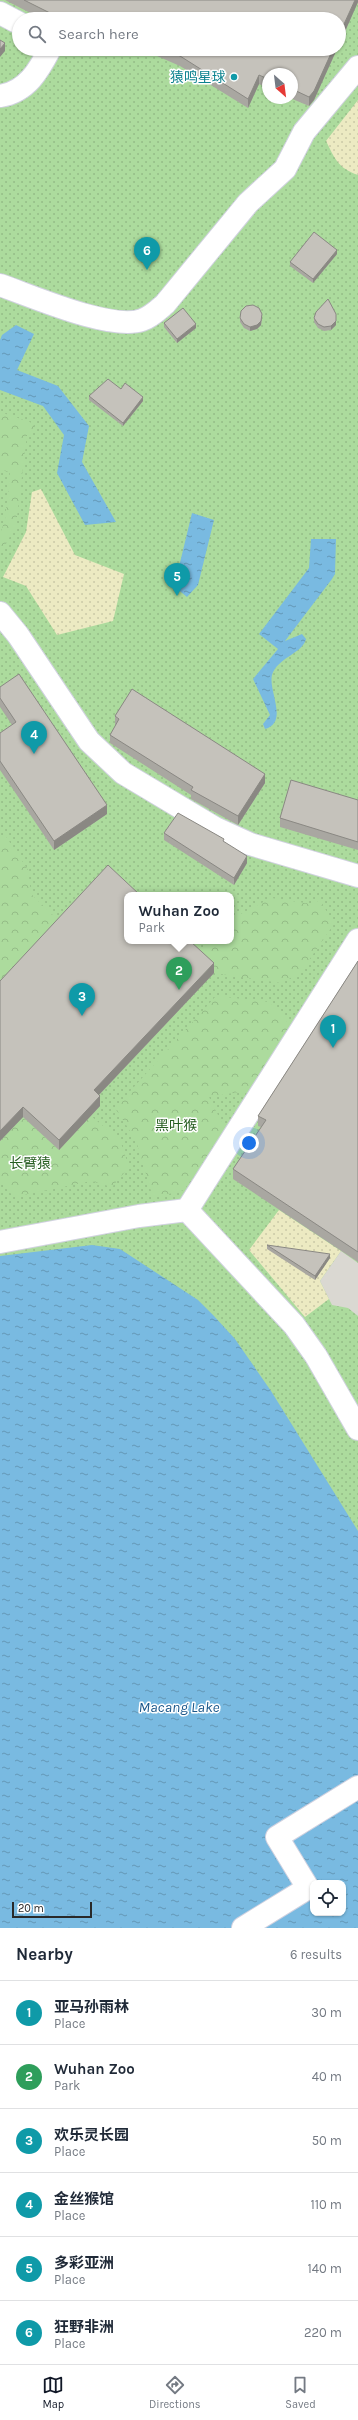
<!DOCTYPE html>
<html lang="en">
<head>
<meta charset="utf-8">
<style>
	:root { --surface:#fff; --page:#f6f6f7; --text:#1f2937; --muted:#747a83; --line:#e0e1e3; --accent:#111827 }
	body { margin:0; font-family:Karla,"Noto Sans SC",sans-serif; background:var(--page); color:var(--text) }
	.controls { position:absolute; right:12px; bottom:12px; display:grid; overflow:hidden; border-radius:8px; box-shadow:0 1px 3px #0004 }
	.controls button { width:36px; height:36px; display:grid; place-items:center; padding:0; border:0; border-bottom:1px solid var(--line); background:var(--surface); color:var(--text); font:20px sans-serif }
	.compass { position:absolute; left:262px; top:68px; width:36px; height:36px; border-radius:50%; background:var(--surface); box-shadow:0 1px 3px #0004; rotate:152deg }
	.scale { position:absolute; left:12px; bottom:10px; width:80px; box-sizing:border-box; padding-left:4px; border:2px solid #292929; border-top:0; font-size:11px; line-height:14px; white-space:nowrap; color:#292929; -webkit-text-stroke:3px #fff; paint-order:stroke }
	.you { position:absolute; left:249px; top:1143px; width:14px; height:14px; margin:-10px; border:3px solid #fff; border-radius:50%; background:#1a73e8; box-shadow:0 0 0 6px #1a73e833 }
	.badge { display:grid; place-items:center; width:26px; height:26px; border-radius:50%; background:var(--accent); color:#fff; font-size:13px; font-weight:700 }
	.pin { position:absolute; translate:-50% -33px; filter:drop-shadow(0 1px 2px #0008) }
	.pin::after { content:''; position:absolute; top:21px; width:14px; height:12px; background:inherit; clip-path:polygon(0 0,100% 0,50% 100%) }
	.popup { position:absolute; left:124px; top:892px; width:110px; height:52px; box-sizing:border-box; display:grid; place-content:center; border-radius:8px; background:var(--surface); filter:drop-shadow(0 1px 3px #0005); font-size:13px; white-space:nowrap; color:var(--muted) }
	.popup b { font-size:15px; color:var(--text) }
	.popup::after { content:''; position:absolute; left:50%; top:100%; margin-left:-8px; border:8px solid transparent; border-top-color:var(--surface) }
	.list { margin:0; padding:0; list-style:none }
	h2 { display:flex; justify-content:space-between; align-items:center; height:52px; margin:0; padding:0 16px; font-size:17px }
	h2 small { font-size:13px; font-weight:400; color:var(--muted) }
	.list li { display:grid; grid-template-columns:26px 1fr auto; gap:12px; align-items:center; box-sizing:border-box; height:64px; padding:0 16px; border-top:1px solid var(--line) }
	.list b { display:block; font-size:15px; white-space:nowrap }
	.list p { margin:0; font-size:13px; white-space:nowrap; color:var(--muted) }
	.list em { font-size:13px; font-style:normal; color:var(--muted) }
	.icon { flex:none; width:22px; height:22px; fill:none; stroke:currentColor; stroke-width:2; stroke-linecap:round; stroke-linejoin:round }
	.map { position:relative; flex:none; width:358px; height:1928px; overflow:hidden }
	.search { position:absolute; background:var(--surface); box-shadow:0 1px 3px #0004; left:12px; right:12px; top:12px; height:44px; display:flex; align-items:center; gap:10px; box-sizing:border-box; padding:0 14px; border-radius:22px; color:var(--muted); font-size:15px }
	.sheet { height:436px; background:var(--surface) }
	nav { display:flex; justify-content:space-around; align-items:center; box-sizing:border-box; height:56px; border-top:1px solid var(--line); background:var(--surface); font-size:11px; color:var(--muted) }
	nav a { display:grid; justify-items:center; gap:2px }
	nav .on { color:var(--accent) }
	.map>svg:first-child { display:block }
</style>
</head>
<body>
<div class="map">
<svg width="358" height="1928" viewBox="0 0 358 1928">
	<defs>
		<pattern id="green-dots" width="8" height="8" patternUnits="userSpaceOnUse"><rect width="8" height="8" fill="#acdb9d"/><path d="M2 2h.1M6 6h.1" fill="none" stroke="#94bc87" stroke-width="1.8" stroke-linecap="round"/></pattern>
		<pattern id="forest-crowns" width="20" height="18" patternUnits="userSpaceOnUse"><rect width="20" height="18" fill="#acdb9d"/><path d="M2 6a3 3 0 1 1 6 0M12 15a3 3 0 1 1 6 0" fill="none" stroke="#94bc87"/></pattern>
		<pattern id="sand-dots" width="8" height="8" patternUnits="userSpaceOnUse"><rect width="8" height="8" fill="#eceac2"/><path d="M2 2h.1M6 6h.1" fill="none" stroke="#cac9a7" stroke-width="1.8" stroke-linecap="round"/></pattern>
		<pattern id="water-ripples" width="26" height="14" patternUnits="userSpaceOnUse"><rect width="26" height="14" fill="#79bae1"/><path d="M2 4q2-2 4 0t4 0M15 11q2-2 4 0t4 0" fill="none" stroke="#6397b6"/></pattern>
	</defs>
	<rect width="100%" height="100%" fill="#eae5dc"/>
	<path fill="url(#green-dots)" fill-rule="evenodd" d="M0,0H358V1901L334,1928H0ZM19,19H339V49H19ZM268,74H292V98H268ZM127,895H231V941H127ZM313,1883H343V1913H313Z"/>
	<g fill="url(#forest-crowns)">
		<path d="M0,412L30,422L36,428L27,435L16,525L0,555V534L5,520L10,473L0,469Z"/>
		<path d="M5,835L28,870L31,894L57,919L0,981V838Z"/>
		<path d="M271,898L312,904L320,900L334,924L300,973L281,983L214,973L197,957L212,941H231V919Z"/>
		<path d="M216,996L269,1002L292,1027L251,1090L209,1097L225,1129L184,1190L153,1198L136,1140L115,1108Z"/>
		<path d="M91,1116L120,1140L129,1167L112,1187L91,1181L14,1197L0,1182V1141L23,1117L59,1150Z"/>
	</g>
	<g fill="url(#sand-dots)">
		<path d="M358,100V175C338,168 335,159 326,141Z"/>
		<path d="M41,489L75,555L124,574L113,621L57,635L26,586L3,577L26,532L32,492Z"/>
		<path d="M279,1210L341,1251L320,1281L329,1299L305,1317L249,1250Z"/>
	</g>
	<path fill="#dad8d2" d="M341,1251L358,1263V1316L348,1308L332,1305L320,1281Z"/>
	<g fill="url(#water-ripples)" fill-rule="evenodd">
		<path d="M16,325L34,334L17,370L58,386L89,426L82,462L116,522L85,525L57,473L64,435L43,406L0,390V340L2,335Z"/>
		<path d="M192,513L214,520L198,585L187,597L170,583L177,575Z"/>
		<path d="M311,539H336L335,574L332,579L285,641L302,634L306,639C303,653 277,658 272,675C268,691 289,722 265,729L263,724L270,715L253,679L278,649L259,634L309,568Z"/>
		<path d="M92,1245L120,1249L198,1300L214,1316L235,1339L271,1391L358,1531V1928H0V1256ZM313,1883H343V1913H313Z"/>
	</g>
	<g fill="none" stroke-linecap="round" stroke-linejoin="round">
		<defs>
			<g id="minor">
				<path d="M0,13L19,23"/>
				<path d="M0,96C27,92 39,70 50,49"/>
				<path d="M0,285C32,296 111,331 142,320C151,317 158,310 165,304L248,203L285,169L304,132L358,67"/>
				<path d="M0,613L18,635L89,741L123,773L215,828L250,844L358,876"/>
				<path d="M187,1210L358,940"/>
				<path d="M0,1242L139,1216L187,1210L294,1325L316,1356L358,1429"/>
				<path d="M243,1928L308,1888L277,1837L358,1787"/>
			</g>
		</defs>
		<use href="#minor" stroke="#d1d2e0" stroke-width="24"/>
		<use href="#minor" stroke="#fff" stroke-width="22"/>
	</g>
	<g fill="#a9a7a1">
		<path d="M5,0H358V2L339,45V19H42Z"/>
		<path d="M141,49H337L314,100L309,106L290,98H292V74H268V88L259,84L248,108L180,66Z"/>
		<path d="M337,254L313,283L290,266V262Z"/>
		<path d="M240,318H262L261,325L257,329L250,331L244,328L240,322Z"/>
		<path d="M314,318H336V325L331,330L324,331L318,328L314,322Z"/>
		<path d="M164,323L196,328L177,343L164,327Z"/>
		<path d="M121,389L143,401L123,426L89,400V396Z"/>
		<path d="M0,687L107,814L54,850L0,770V733L12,725L0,707Z"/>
		<path d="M115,716L265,783L238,825L191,799V795L110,743V735L116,725H115Z"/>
		<path d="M358,800V850L280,827V818Z"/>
		<path d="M164,833L224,842L247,863L234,885L164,840Z"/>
		<path d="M358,961V1262L233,1179V1169L261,1127L258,1126V1116Z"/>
		<path d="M214,973L99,1095L100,1106L59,1150L23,1117L0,1141V981Z"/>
		<path d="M267,1245L330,1258L315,1280L267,1249Z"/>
	</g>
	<g fill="#8a8883">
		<path d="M355,0H358V2L339,45V35Z"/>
		<path d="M5,43V51L0,57V49Z"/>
		<path d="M333,49H337L314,100L309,106V97Z"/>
		<path d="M259,75V84L248,108V99Z"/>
		<path d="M337,250V254L313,283V279Z"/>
		<path d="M262,314L261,325L257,329L250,331V327Z"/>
		<path d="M336,314V325L331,330V326Z"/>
		<path d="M196,324V328L177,343V339Z"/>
		<path d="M143,397V401L123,426V423Z"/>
		<path d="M265,774V783L238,825V816Z"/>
		<path d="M107,805V814L54,850V841Z"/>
		<path d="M247,856V863L234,885V878Z"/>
		<path d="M214,963V973L94,1100V1090Z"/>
		<path d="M100,1096V1106L59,1150V1140Z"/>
		<path d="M23,1107V1117L0,1141V1131Z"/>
		<path d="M330,1254V1258L315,1280V1276Z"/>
	</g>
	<g fill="#c5c2bb" stroke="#8a8883">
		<path d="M24,0H355L339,35V19H93L85,16L84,19H62Z"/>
		<path d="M0,40L5,43L0,49Z"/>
		<path d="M164,49H333L314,91L309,97L292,89V74H268V79L259,75L248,99L180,56Z"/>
		<path d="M314,232L337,250L313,279L290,262Z"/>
		<path d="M328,299L336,314V321L331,326L324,327L318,324L314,318L316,312Z"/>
		<path d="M253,305L259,308L262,314L261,321L257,325L250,327L244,324L240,318L241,311L246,306Z"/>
		<path d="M183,308L196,324L177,339L164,323Z"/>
		<path d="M108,379L121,389L125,383L143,397L123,423L89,396Z"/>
		<path d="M19,674L107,805L54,841L0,761V733L16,722L0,698V687Z"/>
		<path d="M132,689L265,774L238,816L191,790L193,787L110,735L119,719L115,716Z"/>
		<path d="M291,780L358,800V842L280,818Z"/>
		<path d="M178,813L224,839L223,841L247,856L234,878L164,833Z"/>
		<path d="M108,865L140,895H127V941H190L214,963L94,1090L100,1096L59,1140L23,1107L0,1131V981Z"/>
		<path d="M358,961V1252L233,1169L266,1120L258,1116Z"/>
		<path d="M267,1245L330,1254L315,1276Z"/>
	</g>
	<circle fill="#0f9aa8" stroke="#fff" stroke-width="1.5" cx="234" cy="77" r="4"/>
	<g text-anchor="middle" stroke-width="3" stroke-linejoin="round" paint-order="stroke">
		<g font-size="14" fill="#0d838f" stroke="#fff" text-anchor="end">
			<text x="226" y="82">猿鸣星球</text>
		</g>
		<g font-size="14" fill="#275e21" stroke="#fff">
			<text x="176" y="1130">黑叶猴</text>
			<text x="30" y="1168">长臂猿</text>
		</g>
		<g font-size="15" font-style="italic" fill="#1b588b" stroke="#fff">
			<text x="179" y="1712">Macang Lake</text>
		</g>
	</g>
</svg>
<div class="controls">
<button><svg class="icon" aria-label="locate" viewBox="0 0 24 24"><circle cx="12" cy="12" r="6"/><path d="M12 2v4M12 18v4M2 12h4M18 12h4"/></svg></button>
</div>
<svg class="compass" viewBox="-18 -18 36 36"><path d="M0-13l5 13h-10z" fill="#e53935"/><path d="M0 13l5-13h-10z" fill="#747a83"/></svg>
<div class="scale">20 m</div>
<div class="you"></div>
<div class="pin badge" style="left:333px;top:1048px;background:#0f9aa8">1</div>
<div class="pin badge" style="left:179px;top:990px;background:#2e9e5b">2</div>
<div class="popup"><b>Wuhan Zoo</b>Park</div>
<div class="pin badge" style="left:82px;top:1016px;background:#0f9aa8">3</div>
<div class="pin badge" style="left:34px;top:754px;background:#0f9aa8">4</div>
<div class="pin badge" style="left:177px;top:596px;background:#0f9aa8">5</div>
<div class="pin badge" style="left:147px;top:270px;background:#0f9aa8">6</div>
<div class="search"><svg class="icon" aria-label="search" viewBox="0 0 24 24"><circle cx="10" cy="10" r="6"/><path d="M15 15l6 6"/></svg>Search here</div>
</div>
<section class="sheet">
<h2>Nearby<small>6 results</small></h2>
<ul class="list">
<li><span class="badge" style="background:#0f9aa8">1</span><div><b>亚马孙雨林</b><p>Place</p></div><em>30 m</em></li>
<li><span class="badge" style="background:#2e9e5b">2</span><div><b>Wuhan Zoo</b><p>Park</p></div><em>40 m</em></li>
<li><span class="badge" style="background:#0f9aa8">3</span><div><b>欢乐灵长园</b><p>Place</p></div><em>50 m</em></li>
<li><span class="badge" style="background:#0f9aa8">4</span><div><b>金丝猴馆</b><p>Place</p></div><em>110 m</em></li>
<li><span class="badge" style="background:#0f9aa8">5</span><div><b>多彩亚洲</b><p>Place</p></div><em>140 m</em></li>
<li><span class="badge" style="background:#0f9aa8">6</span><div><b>狂野非洲</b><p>Place</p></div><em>220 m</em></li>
</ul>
</section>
<nav>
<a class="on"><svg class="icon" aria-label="map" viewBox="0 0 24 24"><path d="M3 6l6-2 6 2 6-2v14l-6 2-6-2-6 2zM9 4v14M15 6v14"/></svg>Map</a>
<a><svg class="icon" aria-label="directions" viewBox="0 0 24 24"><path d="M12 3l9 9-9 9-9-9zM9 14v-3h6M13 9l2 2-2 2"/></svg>Directions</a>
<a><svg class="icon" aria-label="saved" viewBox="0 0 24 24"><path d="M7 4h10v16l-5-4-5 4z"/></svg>Saved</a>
</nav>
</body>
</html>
